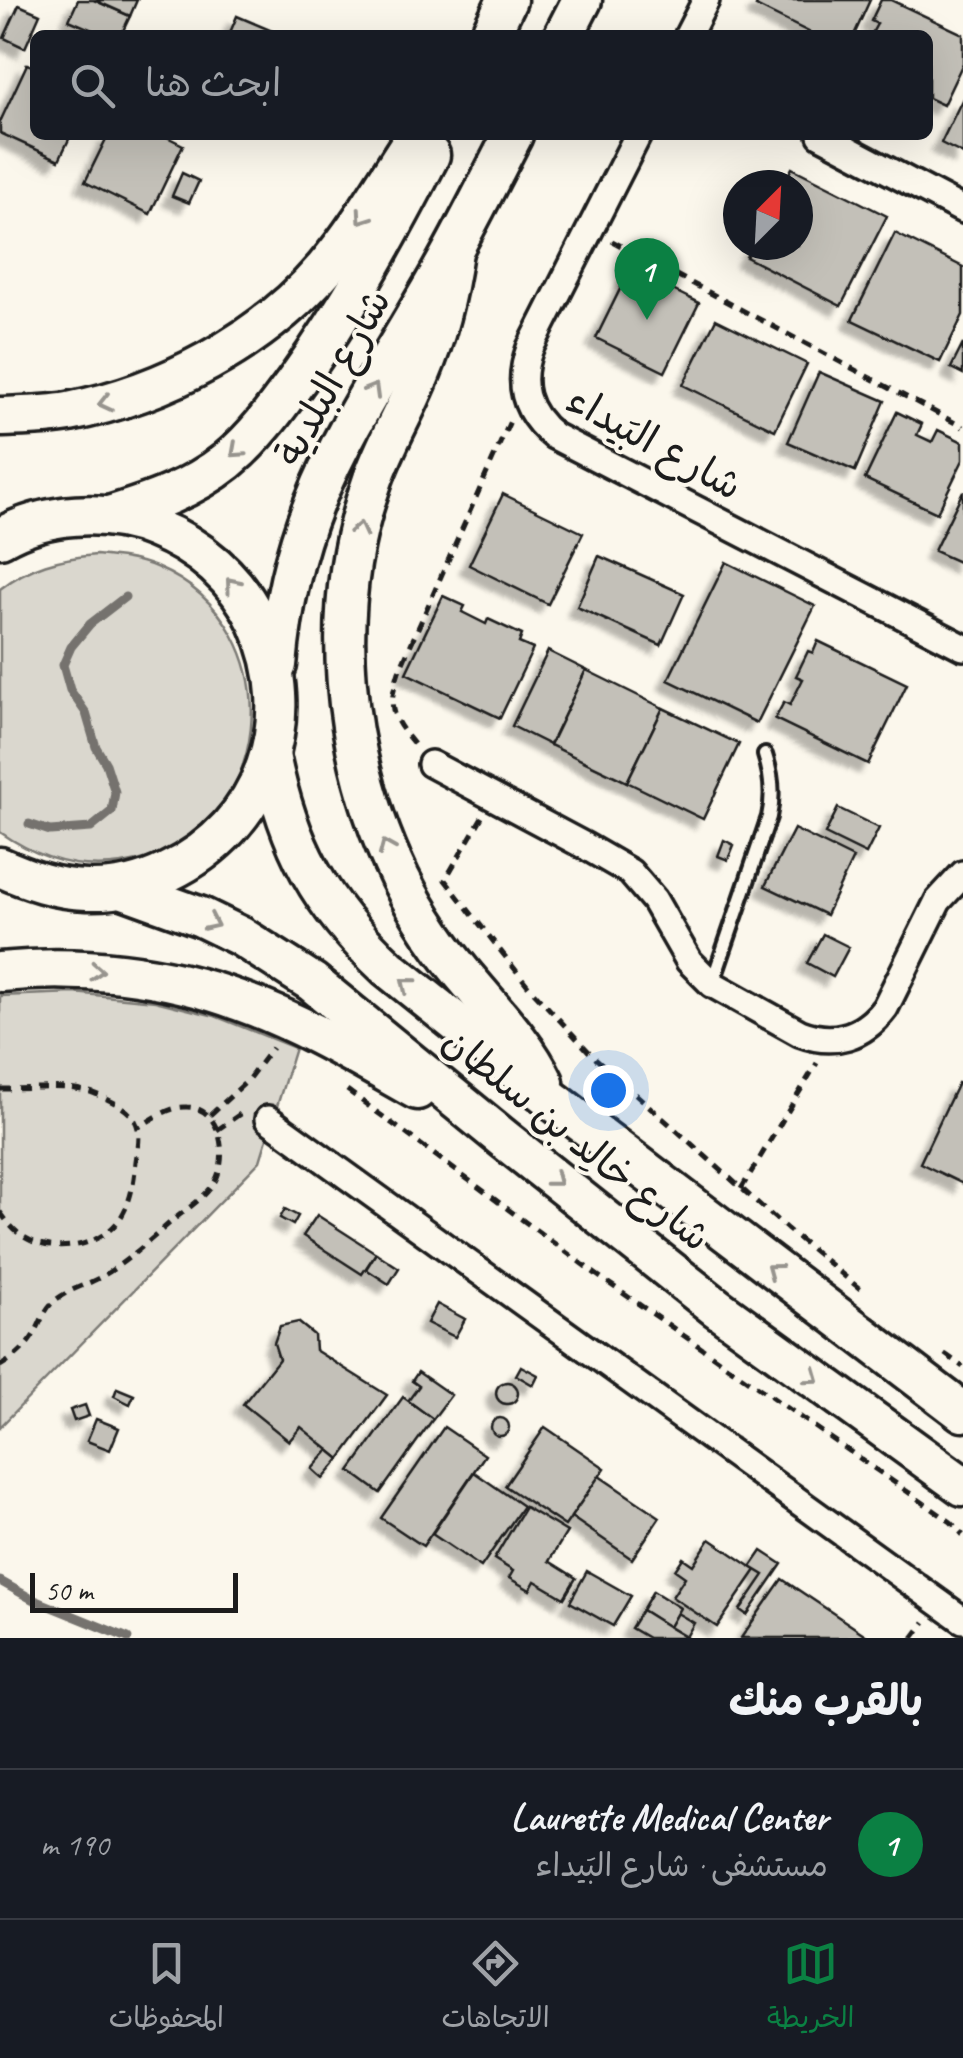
<!DOCTYPE html>
<html lang="ar">
<head>
<meta charset="utf-8">
<style>
	:root { --surface:#171b24; --page:#20242c; --text:#f1f3f6; --muted:#9ea1a6; --line:#363941; --accent:#0b8043 }
	body { margin:0; font-family:Caveat,"Playpen Sans Arabic",sans-serif; background:var(--page); color:var(--text); direction:rtl }
	.compass { position:absolute; left:723px; top:170px; width:90px; height:90px; border-radius:50%; background:var(--surface); box-shadow:0 10px 40px #0002; rotate:24deg }
	.scale { position:absolute; left:30px; bottom:25px; width:208px; box-sizing:border-box; padding-left:10px; border:5px solid #1c1c1c; border-top:0; font-size:28px; line-height:35px; white-space:nowrap; color:#1c1c1c; -webkit-text-stroke:8px #fbf7ec; paint-order:stroke }
	.you { position:absolute; left:608px; top:1090px; width:35px; height:35px; margin:-25px; border:8px solid #fff; border-radius:50%; background:#1a73e8; box-shadow:0 0 0 15px #1a73e833 }
	.badge { display:grid; place-items:center; width:65px; height:65px; border-radius:50%; background:var(--accent); color:#fff; font-size:32px; font-weight:700 }
	.pin { position:absolute; translate:-50% -82px; filter:drop-shadow(0 2px 5px #0008) }
	.pin::after { content:''; position:absolute; top:52px; width:35px; height:30px; background:inherit; clip-path:polygon(0 0,100% 0,50% 100%) }
	.list { margin:0; padding:0; list-style:none }
	h2 { display:flex; justify-content:space-between; align-items:center; height:130px; margin:0; padding:0 40px; font-size:42px }
	h2 small { font-size:32px; font-weight:400; color:var(--muted) }
	.list li { display:grid; grid-template-columns:65px 1fr auto; gap:30px; align-items:center; box-sizing:border-box; height:150px; padding:0 40px; border-top:2px solid var(--line) }
	.list b { display:block; font-size:38px; white-space:nowrap }
	.list p { margin:0; font-size:32px; white-space:nowrap; color:var(--muted) }
	.list em { font-size:32px; font-style:normal; color:var(--muted) }
	.icon { flex:none; width:55px; height:55px; fill:none; stroke:currentColor; stroke-width:2; stroke-linecap:round; stroke-linejoin:round }
	.map { position:relative; flex:none; width:963px; height:1638px; overflow:hidden; direction:ltr }
	.search { position:absolute; background:var(--surface); box-shadow:0 10px 40px #0002; left:30px; right:30px; top:30px; height:110px; display:flex; align-items:center; gap:25px; box-sizing:border-box; padding:0 35px; border-radius:15px; color:var(--muted); font-size:38px }
	.sheet { height:280px; background:var(--surface) }
	nav { display:flex; justify-content:space-around; align-items:center; box-sizing:border-box; height:140px; border-top:2px solid var(--line); background:var(--surface); font-size:28px; color:var(--muted) }
	nav a { display:grid; justify-items:center; gap:5px }
	nav .on { color:var(--accent) }
	.map>svg:first-child { display:block }
</style>
</head>
<body>
<div class="map">
<svg width="963" height="1638" viewBox="0 0 963 1638">
	<defs>
		<filter id="shadow"><feDropShadow dx="-9" dy="9" stdDeviation="2.5" flood-color="#0004"/></filter>
	</defs>
	<rect width="100%" height="100%" fill="#fbf7ec"/>
	<filter id="ink" filterUnits="userSpaceOnUse"><feTurbulence type="fractalNoise" baseFrequency=".01" numOctaves="2"/><feDisplacementMap in="SourceGraphic" scale="20" xChannelSelector="R" yChannelSelector="G"/><feConvolveMatrix kernelMatrix="1 2 1 2 8 2 1 2 1" color-interpolation-filters="sRGB"/></filter>
	<g filter="url(#ink)">
		<g fill="#dad7ce" stroke="#7b7a75" stroke-width="2.5">
			<path d="M96,555C117,557 137,559 156,567C299,627 277,841 122,864C77,871 37,858 0,832V589C29,566 60,558 96,555Z"/>
			<path d="M74,993L155,1001L215,1016L295,1048L260,1161L0,1427V996Z"/>
		</g>
		<g fill="none" stroke-linecap="round" stroke-linejoin="round">
			<g stroke="#74726e" stroke-width="9">
				<path d="M29,824L50,831L91,828L112,811L115,792L106,764L96,747L86,713L70,690L63,665L71,647L90,624L125,597"/>
				<path d="M0,1581L32,1599L128,1638"/>
			</g>
		</g>
		<g fill="#c3c0b8" stroke="#1c1c1c" stroke-width="2.5" filter="url(#shadow)">
			<path d="M78,0H94L130,16L121,35H104L69,20Z"/>
			<path d="M94,0H137L130,16Z"/>
			<path d="M759,0H870L854,35H815L756,6Z"/>
			<path d="M881,0H891L963,34V63L943,105L928,98V35H871L877,24L871,21Z"/>
			<path d="M19,5L40,14L25,48L4,38Z"/>
			<path d="M237,16L277,33L276,35H229Z"/>
			<path d="M27,64L35,67V135H71L59,160L0,133V122Z"/>
			<path d="M963,98V154L941,143Z"/>
			<path d="M108,135H163L183,145L150,214L85,182Z"/>
			<path d="M792,168L887,216L841,306L746,257L753,245H798V185H783Z"/>
			<path d="M182,173L199,181L189,203L172,196Z"/>
			<path d="M895,233L963,267V315L940,362L852,320Z"/>
			<path d="M630,269L699,303L665,372L596,338Z"/>
			<path d="M716,319L807,364L775,430L683,385Z"/>
			<path d="M963,344V374L951,368Z"/>
			<path d="M819,372L885,401L855,471L788,442Z"/>
			<path d="M897,412L922,424L917,435L932,442L938,430L963,442V460L937,513L865,479Z"/>
			<path d="M963,491V564L934,551Z"/>
			<path d="M503,494L583,533L548,604L469,565Z"/>
			<path d="M599,556L684,594L661,645L577,607Z"/>
			<path d="M726,562L815,606L757,723L668,680Z"/>
			<path d="M443,596L465,606L462,612L486,624L488,619L522,635L519,643L533,649L500,718L406,673Z"/>
			<path d="M818,641L907,684L868,764L775,719L784,702L790,705L803,679L796,676L808,651L813,653Z"/>
			<path d="M548,651L586,670L550,745L512,726Z"/>
			<path d="M586,670L663,708L627,782L550,745Z"/>
			<path d="M663,708L739,744L703,819L627,782Z"/>
			<path d="M838,808L879,828L866,854L825,834Z"/>
			<path d="M794,829L853,858L826,915L765,886Z"/>
			<path d="M724,840L734,845L728,860L718,856Z"/>
			<path d="M823,934L849,947L833,977L807,963Z"/>
			<path d="M958,1083L963,1085V1184L920,1163Z"/>
			<path d="M285,1209L298,1216L293,1225L280,1218Z"/>
			<path d="M317,1215L376,1253L362,1274L303,1236Z"/>
			<path d="M376,1253L399,1268L389,1284L366,1269Z"/>
			<path d="M437,1304L465,1319L455,1337L427,1323Z"/>
			<path d="M298,1322L314,1335L315,1350L387,1395L340,1459L301,1427L289,1441L243,1404L279,1359L274,1343L280,1326Z"/>
			<path d="M521,1366L538,1375L533,1385L516,1375Z"/>
			<path d="M418,1372L451,1395L433,1419L408,1401L419,1386L412,1381Z"/>
			<circle cx="507" cy="1393" r="11"/>
			<path d="M117,1388L134,1395L130,1404L114,1396Z"/>
			<path d="M403,1397L433,1419L380,1493L350,1471Z"/>
			<path d="M85,1405L89,1416L74,1421L70,1410Z"/>
			<circle cx="500" cy="1427" r="9"/>
			<path d="M96,1419L119,1428L110,1450L87,1441Z"/>
			<path d="M444,1427L485,1455L423,1546L381,1518Z"/>
			<path d="M545,1427L605,1468L565,1526L505,1486Z"/>
			<path d="M329,1450L340,1459L323,1479L312,1469Z"/>
			<path d="M474,1472L523,1506L481,1567L432,1534Z"/>
			<path d="M599,1476L660,1517L632,1559L571,1517Z"/>
			<path d="M525,1507L567,1532L549,1561L576,1578L564,1598L535,1581L530,1590L509,1578L513,1571L494,1559Z"/>
			<path d="M710,1539L756,1570L717,1627L672,1597L685,1577L675,1570L683,1558L693,1565Z"/>
			<path d="M762,1551L782,1564L747,1615L740,1610L764,1575L751,1567Z"/>
			<path d="M587,1571L631,1596L613,1626L570,1602Z"/>
			<path d="M782,1579L870,1638H741Z"/>
			<path d="M653,1591L680,1608L669,1627L642,1610Z"/>
			<path d="M642,1610L669,1627L687,1638H648L631,1628Z"/>
			<path d="M677,1613L694,1623L686,1637L669,1627Z"/>
		</g>
		<g fill="none" stroke-linecap="round" stroke-linejoin="round">
			<defs>
				<path id="lane" d="M712,984L769,817C774,795 772,776 765,755"/>
				<g id="street">
					<path d="M688,35L706,0"/>
					<path d="M638,135L530,348C517,383 524,412 554,436L963,647"/>
					<path d="M821,135L963,210"/>
					<path d="M431,764L585,846L630,872L654,900L689,961L712,984L800,1033C834,1046 863,1037 885,1008L938,901L963,874"/>
					<path d="M268,1119L963,1620"/>
				</g>
				<g id="primary">
					<path d="M490,35L507,0"/>
					<path d="M564,35L582,0"/>
					<path d="M453,251C447,294 437,335 420,375C406,410 386,443 373,479C326,608 341,756 400,878C419,916 444,953 472,985C499,1017 526,1045 544,1082"/>
					<path d="M0,417C23,416 47,416 69,412C164,393 261,343 325,268C360,227 386,180 416,135"/>
					<path d="M109,516C151,503 192,489 227,461C255,438 276,409 297,380C348,309 390,233 430,155"/>
					<path d="M0,538C45,512 106,508 154,528C199,546 237,578 258,623C302,719 265,826 168,872C144,884 115,891 87,890C56,889 29,880 0,867"/>
					<path d="M277,665C282,609 293,555 314,503C343,430 388,364 427,296C458,244 485,189 513,135"/>
					<path d="M270,755C288,846 320,905 388,968L555,1102L963,1412"/>
					<path d="M121,888L201,917L240,936L312,982L504,1139L716,1307L963,1486"/>
					<path d="M0,972C80,964 165,973 240,1001C302,1023 360,1058 417,1090"/>
				</g>
			</defs>
			<use href="#lane" stroke="#1c1c1c" stroke-width="20"/>
			<use href="#street" stroke="#1c1c1c" stroke-width="32"/>
			<use href="#primary" stroke="#1c1c1c" stroke-width="45"/>
			<g stroke="#1c1c1c" stroke-width="5" stroke-dasharray="10 8" stroke-linecap="butt">
				<path d="M612,241L963,427"/>
				<path d="M414,744C389,714 388,707 399,671L510,421"/>
				<path d="M482,817L445,880L529,987L593,1056L787,1229L865,1293"/>
				<path d="M0,1089C31,1090 62,1083 93,1093C105,1098 124,1106 132,1116C143,1129 138,1147 136,1161C134,1182 131,1203 119,1220C98,1249 49,1255 21,1235C12,1229 6,1220 0,1212"/>
				<path d="M347,1090L597,1275L951,1522L963,1535"/>
				<path d="M210,1115L247,1081L272,1048"/>
				<path d="M217,1130L243,1112"/>
				<path d="M741,1189L817,1063"/>
				<path d="M945,1354L963,1367"/>
				<path d="M0,1366C16,1357 29,1345 37,1329C42,1319 45,1310 52,1303C67,1289 89,1285 106,1274C130,1259 151,1239 172,1221C185,1210 202,1200 212,1186C230,1163 223,1107 187,1107C170,1106 153,1119 139,1127"/>
				<path d="M913,1638L925,1622"/>
			</g>
			<use href="#lane" stroke="#fbf7ec" stroke-width="12"/>
			<use href="#street" stroke="#fbf7ec" stroke-width="25"/>
			<use href="#primary" stroke="#fbf7ec" stroke-width="38"/>
		</g>
		<defs><path id="oneway-chevron" d="M-2-3.5L2.5 0L-2 3.5" fill="none" stroke-width="1.6" stroke-linecap="round" stroke-linejoin="round" transform="scale(2.5)"/></defs>
		<g stroke="#97948e">
			<use href="#oneway-chevron" transform="translate(363 217) rotate(125)"/>
			<use href="#oneway-chevron" transform="translate(373 390) rotate(-60)"/>
			<use href="#oneway-chevron" transform="translate(105 403) rotate(167)"/>
			<use href="#oneway-chevron" transform="translate(237 451) rotate(138)"/>
			<use href="#oneway-chevron" transform="translate(359 529) rotate(-77)"/>
			<use href="#oneway-chevron" transform="translate(232 584) rotate(-130)"/>
			<use href="#oneway-chevron" transform="translate(386 847) rotate(-113)"/>
			<use href="#oneway-chevron" transform="translate(212 923) rotate(25)"/>
			<use href="#oneway-chevron" transform="translate(97 971) rotate(4)"/>
			<use href="#oneway-chevron" transform="translate(407 984) rotate(-141)"/>
			<use href="#oneway-chevron" transform="translate(555 1180) rotate(38)"/>
			<use href="#oneway-chevron" transform="translate(773 1270) rotate(-143)"/>
			<use href="#oneway-chevron" transform="translate(813 1377) rotate(36)"/>
		</g>
	</g>
	<g text-anchor="middle" stroke-width="8" stroke-linejoin="round" paint-order="stroke">
		<g font-size="40" fill="#1c1c1c" stroke="#fbf7ec">
			<text transform="translate(332 377) rotate(-61)" y="14">شارع البلدية</text>
			<text transform="translate(655 442) rotate(29)" y="14">شارع البَيداء</text>
			<text transform="translate(577 1138) rotate(39)" y="14">شارع خالِد بن سلطان</text>
		</g>
	</g>
</svg>
<svg class="compass" viewBox="-18 -18 36 36"><path d="M0-13l5 13h-10z" fill="#e53935"/><path d="M0 13l5-13h-10z" fill="#9ea1a6"/></svg>
<div class="scale">50 m</div>
<div class="you"></div>
<div class="pin badge" style="left:647px;top:320px">1</div>
<div class="search"><svg class="icon" aria-label="search" viewBox="0 0 24 24"><circle cx="10" cy="10" r="6"/><path d="M15 15l6 6"/></svg>ابحث هنا</div>
</div>
<section class="sheet">
<h2>بالقرب منك<small></small></h2>
<ul class="list">
<li><span class="badge">1</span><div><b>Laurette Medical Center</b><p>مستشفى · شارع البَيداء</p></div><em>190 m</em></li>
</ul>
</section>
<nav>
<a class="on"><svg class="icon" aria-label="map" viewBox="0 0 24 24"><path d="M3 6l6-2 6 2 6-2v14l-6 2-6-2-6 2zM9 4v14M15 6v14"/></svg>الخريطة</a>
<a><svg class="icon" aria-label="directions" viewBox="0 0 24 24"><path d="M12 3l9 9-9 9-9-9zM9 14v-3h6M13 9l2 2-2 2"/></svg>الاتجاهات</a>
<a><svg class="icon" aria-label="saved" viewBox="0 0 24 24"><path d="M7 4h10v16l-5-4-5 4z"/></svg>المحفوظات</a>
</nav>
</body>
</html>
